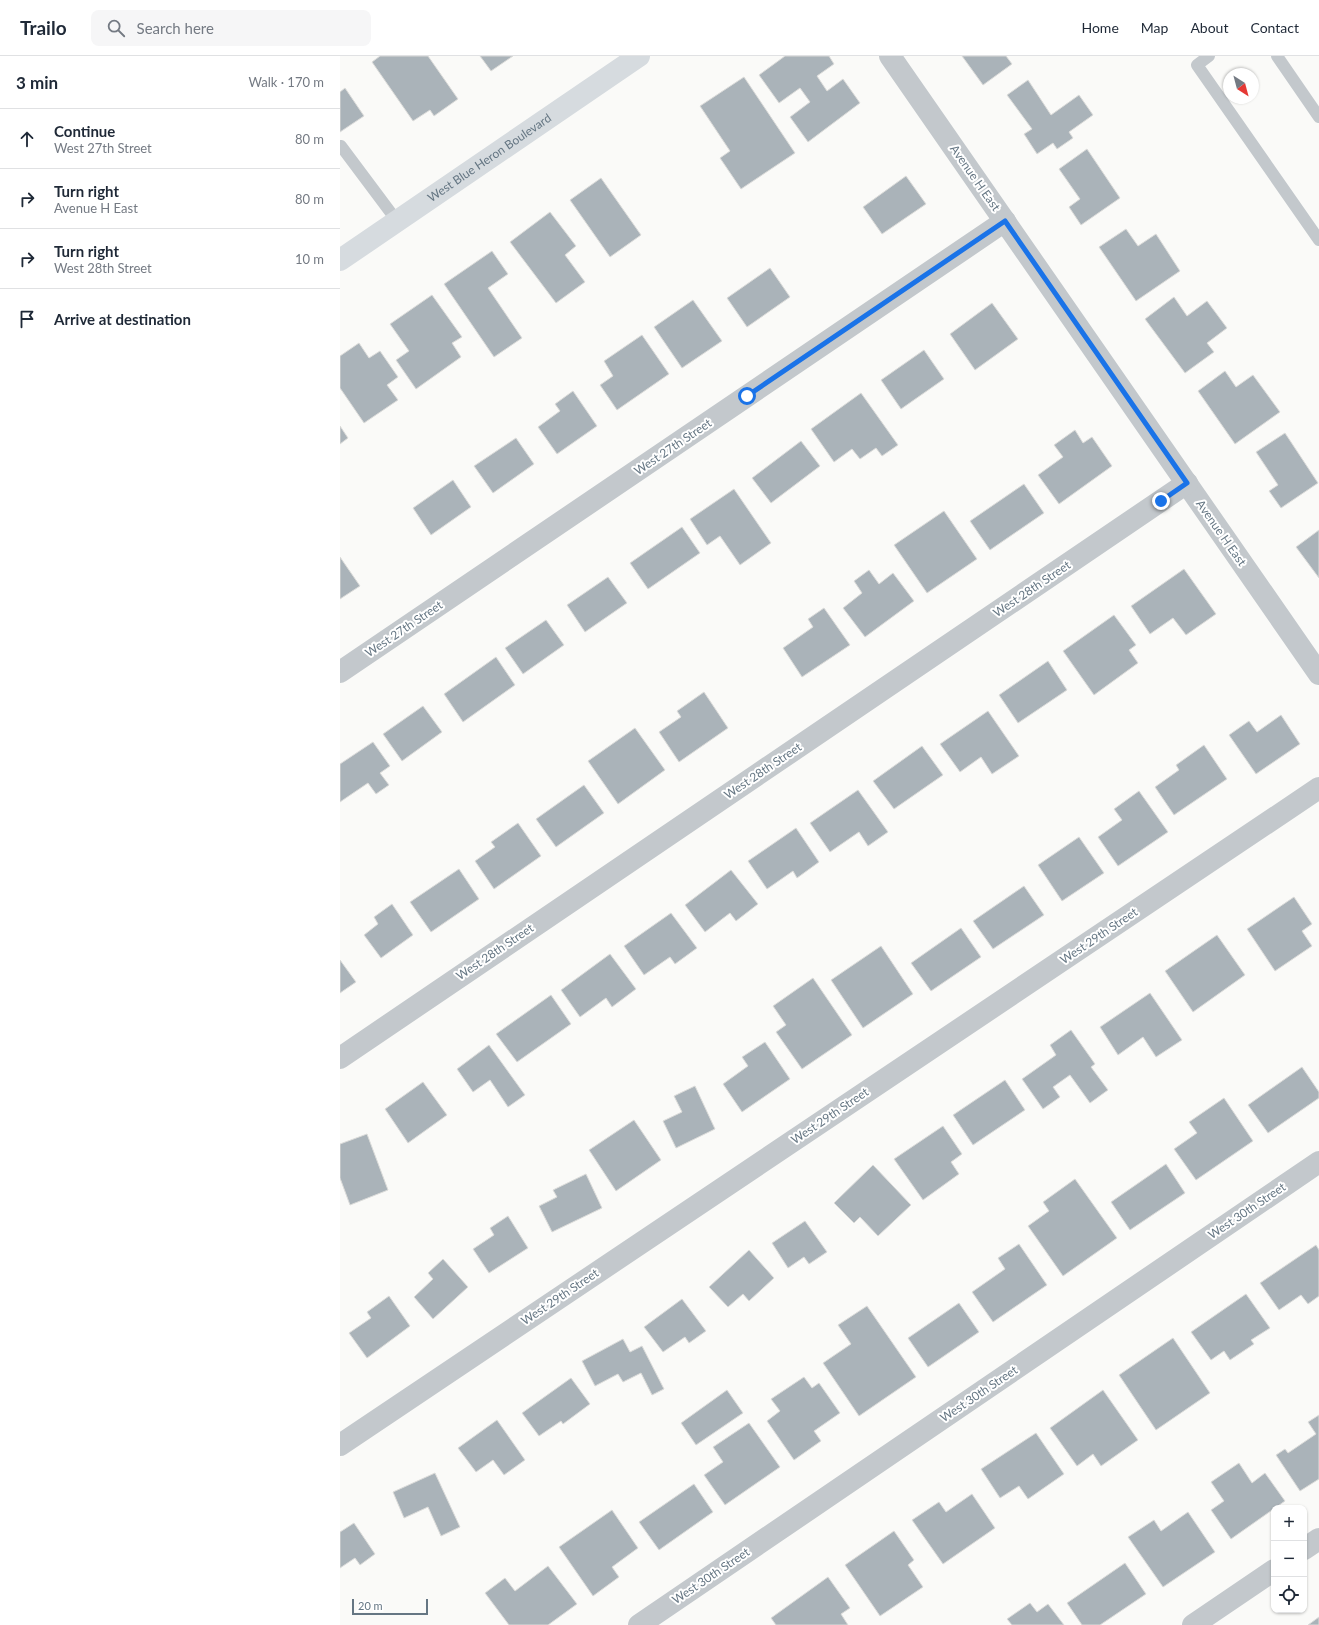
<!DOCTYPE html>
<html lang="en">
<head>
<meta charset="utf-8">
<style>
	:root { --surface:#fff; --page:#f6f6f7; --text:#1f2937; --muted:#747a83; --line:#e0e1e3 }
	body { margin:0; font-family:Lato,sans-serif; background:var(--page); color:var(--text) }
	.controls { position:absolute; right:12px; bottom:12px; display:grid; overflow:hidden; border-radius:8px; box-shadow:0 1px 3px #0004 }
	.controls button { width:36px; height:36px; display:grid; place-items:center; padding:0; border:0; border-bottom:1px solid var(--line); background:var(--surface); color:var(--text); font:20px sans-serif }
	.compass { position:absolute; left:883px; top:12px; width:36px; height:36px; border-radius:50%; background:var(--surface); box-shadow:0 1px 3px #0004; rotate:144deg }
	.scale { position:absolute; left:12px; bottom:10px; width:76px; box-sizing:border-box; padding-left:4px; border:2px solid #657683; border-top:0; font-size:11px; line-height:14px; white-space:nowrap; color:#657683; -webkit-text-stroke:3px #fff; paint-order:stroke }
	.stop { position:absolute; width:12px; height:12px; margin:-9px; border:3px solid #1a73e8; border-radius:50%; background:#fff }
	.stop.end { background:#1a73e8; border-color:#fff; box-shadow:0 1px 4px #0008 }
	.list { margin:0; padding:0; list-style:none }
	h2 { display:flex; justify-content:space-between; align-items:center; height:52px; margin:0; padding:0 16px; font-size:17px }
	h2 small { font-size:13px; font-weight:400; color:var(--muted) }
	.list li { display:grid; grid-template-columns:26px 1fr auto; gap:12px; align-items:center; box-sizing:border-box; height:60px; padding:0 16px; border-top:1px solid var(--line) }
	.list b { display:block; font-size:15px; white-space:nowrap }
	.list p { margin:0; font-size:13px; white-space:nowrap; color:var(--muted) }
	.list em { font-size:13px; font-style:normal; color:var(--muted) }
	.icon { flex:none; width:22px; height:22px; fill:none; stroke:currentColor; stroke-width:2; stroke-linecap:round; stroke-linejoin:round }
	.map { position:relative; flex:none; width:979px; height:1569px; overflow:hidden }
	header { display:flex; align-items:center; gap:24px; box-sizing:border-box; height:56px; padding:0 20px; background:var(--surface); border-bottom:1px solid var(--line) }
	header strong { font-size:19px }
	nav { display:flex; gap:22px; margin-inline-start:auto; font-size:14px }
	.search { width:280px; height:36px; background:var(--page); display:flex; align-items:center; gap:10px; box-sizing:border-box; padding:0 14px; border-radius:8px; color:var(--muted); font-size:15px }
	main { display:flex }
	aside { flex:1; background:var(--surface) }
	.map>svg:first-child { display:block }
</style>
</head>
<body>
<header>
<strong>Trailo</strong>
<div class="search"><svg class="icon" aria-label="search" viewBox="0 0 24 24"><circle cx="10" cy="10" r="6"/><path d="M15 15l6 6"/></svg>Search here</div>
<nav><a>Home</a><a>Map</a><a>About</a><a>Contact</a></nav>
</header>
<main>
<aside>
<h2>3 min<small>Walk · 170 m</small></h2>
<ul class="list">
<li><svg class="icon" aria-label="ahead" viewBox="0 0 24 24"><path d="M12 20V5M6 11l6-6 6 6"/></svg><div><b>Continue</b><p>West 27th Street</p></div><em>80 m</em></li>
<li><svg class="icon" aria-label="right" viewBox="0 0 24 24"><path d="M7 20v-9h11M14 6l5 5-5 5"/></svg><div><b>Turn right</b><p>Avenue H East</p></div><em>80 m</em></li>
<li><svg class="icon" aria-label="right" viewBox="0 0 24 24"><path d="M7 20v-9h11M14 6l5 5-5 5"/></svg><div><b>Turn right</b><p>West 28th Street</p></div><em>10 m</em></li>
<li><svg class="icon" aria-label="arrive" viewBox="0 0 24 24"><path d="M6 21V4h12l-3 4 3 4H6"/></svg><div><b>Arrive at destination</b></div></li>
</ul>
</aside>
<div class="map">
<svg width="979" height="1569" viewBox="0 0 979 1569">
	<rect width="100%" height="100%" fill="#fafaf8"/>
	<g fill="#aab3b9" stroke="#dcdcda">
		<path d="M40,0H88L118,43L94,60L90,54L73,65L32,6Z"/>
		<path d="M140,0H173L151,15Z"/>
		<path d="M445,0H489L494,8L477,20L487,35L503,23L520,47L468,86L450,61L470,46L460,32L439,47L419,19Z"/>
		<path d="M622,0H666L672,8L643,29Z"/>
		<path d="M404,21L455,97L401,133L380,102L390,95L360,50Z"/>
		<path d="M688,24L711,59L739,39L753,59L729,76L733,82L717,93L713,87L697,98L684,78L692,73L667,39Z"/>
		<path d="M5,32L24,60L0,76V36Z"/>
		<path d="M747,93L780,142L741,169L729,151L740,143L719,113Z"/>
		<path d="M566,120L586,148L542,178L523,151Z"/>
		<path d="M261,122L301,179L270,201L230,144Z"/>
		<path d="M210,156L236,190L225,199L245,226L216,247L170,186Z"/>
		<path d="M786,173L798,190L816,178L840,215L796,245L759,191Z"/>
		<path d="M152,195L168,218L148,232L182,282L154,301L104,228Z"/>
		<path d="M430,212L450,241L407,271L387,242Z"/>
		<path d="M92,239L122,281L112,287L121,301L76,333L56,304L69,295L50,268Z"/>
		<path d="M834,241L847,260L867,245L887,272L867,287L874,296L845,317L805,263Z"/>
		<path d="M353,244L382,285L342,312L314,271Z"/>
		<path d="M652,247L678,283L635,314L610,278Z"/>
		<path d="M302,279L329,318L277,354L260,329L273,320L264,305Z"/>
		<path d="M19,287L29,302L40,295L58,321L47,329L58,344L24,367L0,332V300Z"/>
		<path d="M584,294L604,323L561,353L541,324Z"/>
		<path d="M885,315L896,331L913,319L940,356L895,388L858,335Z"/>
		<path d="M233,335L257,370L217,398L198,371L220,355L215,348Z"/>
		<path d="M521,337L558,389L542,400L536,392L520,403L512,393L494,406L471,373Z"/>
		<path d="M0,370L8,382L0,388Z"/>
		<path d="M735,374L743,387L752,381L772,410L719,448L698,419L723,401L714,389Z"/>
		<path d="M945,377L978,427L941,452L929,435L938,429L916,396Z"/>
		<path d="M176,382L194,408L153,437L134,410Z"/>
		<path d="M461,385L480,410L431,447L412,422Z"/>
		<path d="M113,424L131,451L91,479L73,452Z"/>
		<path d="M684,428L704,457L650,494L630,465Z"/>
		<path d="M394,433L431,487L400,509L380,480L367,489L350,463Z"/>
		<path d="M604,455L637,503L587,537L554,489Z"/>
		<path d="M342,471L360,497L308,533L290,507Z"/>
		<path d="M979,474V522L956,491Z"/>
		<path d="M0,501L20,530L0,543Z"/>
		<path d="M844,513L876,558L846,579L833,562L810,578L791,550Z"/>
		<path d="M529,514L539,528L553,517L574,545L525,581L503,552L522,537L514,525Z"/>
		<path d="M268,521L287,547L245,576L227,549Z"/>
		<path d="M484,552L510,589L462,621L443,592L473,571L468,563Z"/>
		<path d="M774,559L796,589L789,594L798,607L754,639L723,595Z"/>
		<path d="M206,564L224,589L183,618L165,592Z"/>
		<path d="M156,601L175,629L123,666L104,638Z"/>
		<path d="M708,605L727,634L678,667L659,639Z"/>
		<path d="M364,636L388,672L339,706L319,676L341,661L337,655Z"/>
		<path d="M83,650L102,676L62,705L43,678Z"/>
		<path d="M648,655L679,700L652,718L641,701L620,716L600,688Z"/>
		<path d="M941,659L960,688L916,718L889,679L909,665L917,676Z"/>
		<path d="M295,672L325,714L278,748L248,705Z"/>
		<path d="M33,686L50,710L40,717L49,729L36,738L28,727L0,746V708Z"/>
		<path d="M864,689L887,723L834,759L815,731L839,714L836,709Z"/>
		<path d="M582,690L603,719L554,753L533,725Z"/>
		<path d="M244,729L264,757L216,791L196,763Z"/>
		<path d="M518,734L548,776L528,790L519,776L490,796L470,767Z"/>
		<path d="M799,735L828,776L778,810L758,781L782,764L774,753Z"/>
		<path d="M178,767L201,800L154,833L135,805L155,791L151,786Z"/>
		<path d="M456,772L479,806L457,822L453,815L427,833L408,805Z"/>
		<path d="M739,781L764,817L722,845L698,809Z"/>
		<path d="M119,813L139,843L91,876L70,846Z"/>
		<path d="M391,814L418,848L396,865L390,857L365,876L345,849Z"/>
		<path d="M684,830L704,859L653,893L633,865Z"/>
		<path d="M954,841L972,868L962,875L972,890L935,915L907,873Z"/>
		<path d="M52,848L73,879L41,902L24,879L38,868L34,861Z"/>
		<path d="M331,857L357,892L335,908L330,901L304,919L284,890Z"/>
		<path d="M621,872L641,901L591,935L571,907Z"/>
		<path d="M877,879L905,919L853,956L825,915Z"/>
		<path d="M541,890L573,938L523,972L491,924Z"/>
		<path d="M270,898L296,933L272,951L266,942L240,961L221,934Z"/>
		<path d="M0,904L16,926L0,937Z"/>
		<path d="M473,922L512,979L462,1013L436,976L446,969L433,950Z"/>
		<path d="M810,937L842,984L816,1001L803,981L778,999L760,971Z"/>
		<path d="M211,939L231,968L177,1006L156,978Z"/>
		<path d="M731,974L755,1008L751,1011L768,1034L750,1047L730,1019L713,1031L720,1041L703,1053L682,1023L716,999L710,989Z"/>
		<path d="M425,986L450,1023L402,1056L383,1028L408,1010L402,1001Z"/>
		<path d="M149,989L185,1039L168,1051L150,1024L133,1036L117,1013Z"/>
		<path d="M962,1011L979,1036V1042L928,1077L908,1049Z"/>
		<path d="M665,1024L685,1054L633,1089L613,1059Z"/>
		<path d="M83,1026L107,1059L68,1087L45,1053Z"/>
		<path d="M355,1030L375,1073L336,1092L323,1065L342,1056L334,1040Z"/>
		<path d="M884,1042L913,1085L856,1124L834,1093L857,1077L849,1066Z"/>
		<path d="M294,1064L321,1104L276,1135L249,1094Z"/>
		<path d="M603,1070L622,1098L611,1106L619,1118L583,1144L554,1103Z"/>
		<path d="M27,1078L48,1134L10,1149L0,1122V1088Z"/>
		<path d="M826,1108L845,1137L790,1174L771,1146Z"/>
		<path d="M533,1109L571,1149L538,1180L520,1161L514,1167L494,1147Z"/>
		<path d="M246,1118L262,1152L212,1176L199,1150L217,1141L213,1134Z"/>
		<path d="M735,1123L777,1182L723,1220L688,1170L709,1155L703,1146Z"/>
		<path d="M168,1160L188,1192L149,1217L133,1193L154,1179L150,1172Z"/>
		<path d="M465,1165L487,1196L469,1208L464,1201L448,1212L432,1187Z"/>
		<path d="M679,1188L707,1229L653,1266L632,1236L665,1213L658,1202Z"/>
		<path d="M976,1189L979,1194V1240L968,1248L961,1239L939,1254L920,1227Z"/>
		<path d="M409,1194L434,1222L409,1245L403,1238L388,1251L369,1231Z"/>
		<path d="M103,1203L128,1231L93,1263L74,1241L93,1223L88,1217Z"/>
		<path d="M906,1238L930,1272L911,1284L914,1288L890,1304L884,1295L871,1304L851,1276Z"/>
		<path d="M49,1240L70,1270L27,1302L9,1277L31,1262L27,1256Z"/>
		<path d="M342,1243L366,1275L349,1287L345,1281L323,1296L304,1271Z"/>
		<path d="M619,1247L639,1276L588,1311L568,1282Z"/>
		<path d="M527,1250L576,1321L519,1360L483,1307L511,1288L498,1269Z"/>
		<path d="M833,1282L870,1337L816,1374L779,1319Z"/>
		<path d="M283,1283L290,1296L302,1290L324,1333L312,1339L301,1317L283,1326L278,1318L255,1330L242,1305Z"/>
		<path d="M464,1321L472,1332L479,1327L500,1357L474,1375L481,1385L454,1404L427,1365L440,1355L431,1343Z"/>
		<path d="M231,1322L250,1348L223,1368L221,1365L199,1380L182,1357Z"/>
		<path d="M387,1334L403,1357L356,1389L341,1367Z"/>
		<path d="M763,1334L798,1384L761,1410L753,1398L737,1410L710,1372Z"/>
		<path d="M979,1359V1423L960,1435L936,1399L945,1393L948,1397L976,1378L968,1366Z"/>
		<path d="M157,1364L185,1404L164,1419L153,1404L136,1416L118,1392Z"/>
		<path d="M409,1367L440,1411L385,1449L364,1419L383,1406L373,1391Z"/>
		<path d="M696,1377L724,1418L688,1443L679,1430L660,1442L641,1413Z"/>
		<path d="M899,1407L912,1427L925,1417L945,1445L891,1483L871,1454L884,1445L871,1426Z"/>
		<path d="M95,1417L120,1471L101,1480L88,1451L64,1462L53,1436Z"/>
		<path d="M354,1428L373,1456L319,1494L299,1466Z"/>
		<path d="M632,1438L655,1472L603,1508L572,1464L599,1446L606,1456Z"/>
		<path d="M272,1454L298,1492L272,1511L279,1521L253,1540L219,1491Z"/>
		<path d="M848,1456L875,1496L823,1531L788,1481L814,1464L821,1475Z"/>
		<path d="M14,1467L35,1498L20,1509L15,1502L0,1512V1476Z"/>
		<path d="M554,1475L574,1504L568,1509L583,1531L540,1560L505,1509Z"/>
		<path d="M785,1507L806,1538L760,1569H742L727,1547Z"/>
		<path d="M208,1510L237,1548L208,1569H169L145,1537L165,1522L175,1535Z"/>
		<path d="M488,1521L510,1552L501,1558L508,1569H436L431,1562Z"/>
		<path d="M690,1547L697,1556L708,1548L724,1569H672L667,1563Z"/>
		<path d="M979,1561V1569H968Z"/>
	</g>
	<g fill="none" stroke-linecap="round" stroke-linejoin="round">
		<g stroke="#c3c8cc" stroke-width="12">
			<path d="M869,0L857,9L979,184"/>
			<path d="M937,0L979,61"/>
			<path d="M1,90L57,165"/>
		</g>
		<g stroke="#c3c8cc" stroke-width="22">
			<path d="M550,0L979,618"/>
			<path d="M0,616L665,165"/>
			<path d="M0,1002L847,427"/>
			<path d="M0,1389L979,732"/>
			<path d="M964,1493L979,1483"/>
			<path d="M299,1569L979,1106"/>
			<path d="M853,1569L934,1514"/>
		</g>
		<path stroke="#d6dbdf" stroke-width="22" id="s1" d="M0,204L299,0"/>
	</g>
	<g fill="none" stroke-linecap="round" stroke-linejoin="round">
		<path stroke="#1a73e8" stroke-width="5" d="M407,340L665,165L847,427L821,445"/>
	</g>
	<g text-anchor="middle" stroke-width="4" stroke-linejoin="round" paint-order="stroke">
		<g font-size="12" fill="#657683" stroke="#fff">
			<text dy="4" stroke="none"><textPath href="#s1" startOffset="181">West Blue Heron Boulevard</textPath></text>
			<text transform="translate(635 122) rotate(55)" y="4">Avenue H East</text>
			<text transform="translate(333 391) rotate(-34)" y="4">West 27th Street</text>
			<text transform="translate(881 477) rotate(55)" y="4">Avenue H East</text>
			<text transform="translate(692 533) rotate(-34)" y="4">West 28th Street</text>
			<text transform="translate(64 573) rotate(-34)" y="4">West 27th Street</text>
			<text transform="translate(423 715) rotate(-34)" y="4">West 28th Street</text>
			<text transform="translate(759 880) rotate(-34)" y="4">West 29th Street</text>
			<text transform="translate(155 896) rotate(-34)" y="4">West 28th Street</text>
			<text transform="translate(490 1060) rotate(-34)" y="4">West 29th Street</text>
			<text transform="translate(907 1155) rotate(-34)" y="4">West 30th Street</text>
			<text transform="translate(220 1241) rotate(-34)" y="4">West 29th Street</text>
			<text transform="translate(639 1338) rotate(-34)" y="4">West 30th Street</text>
			<text transform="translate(371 1520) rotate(-34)" y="4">West 30th Street</text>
		</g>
	</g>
</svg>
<div class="controls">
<button>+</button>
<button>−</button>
<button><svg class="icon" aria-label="locate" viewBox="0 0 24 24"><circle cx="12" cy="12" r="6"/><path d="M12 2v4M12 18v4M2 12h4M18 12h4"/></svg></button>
</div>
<svg class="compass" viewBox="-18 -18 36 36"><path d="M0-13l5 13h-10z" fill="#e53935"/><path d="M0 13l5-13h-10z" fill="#747a83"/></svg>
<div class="scale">20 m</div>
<div class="stop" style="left:407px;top:340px"></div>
<div class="stop end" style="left:821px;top:445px"></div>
</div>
</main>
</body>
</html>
